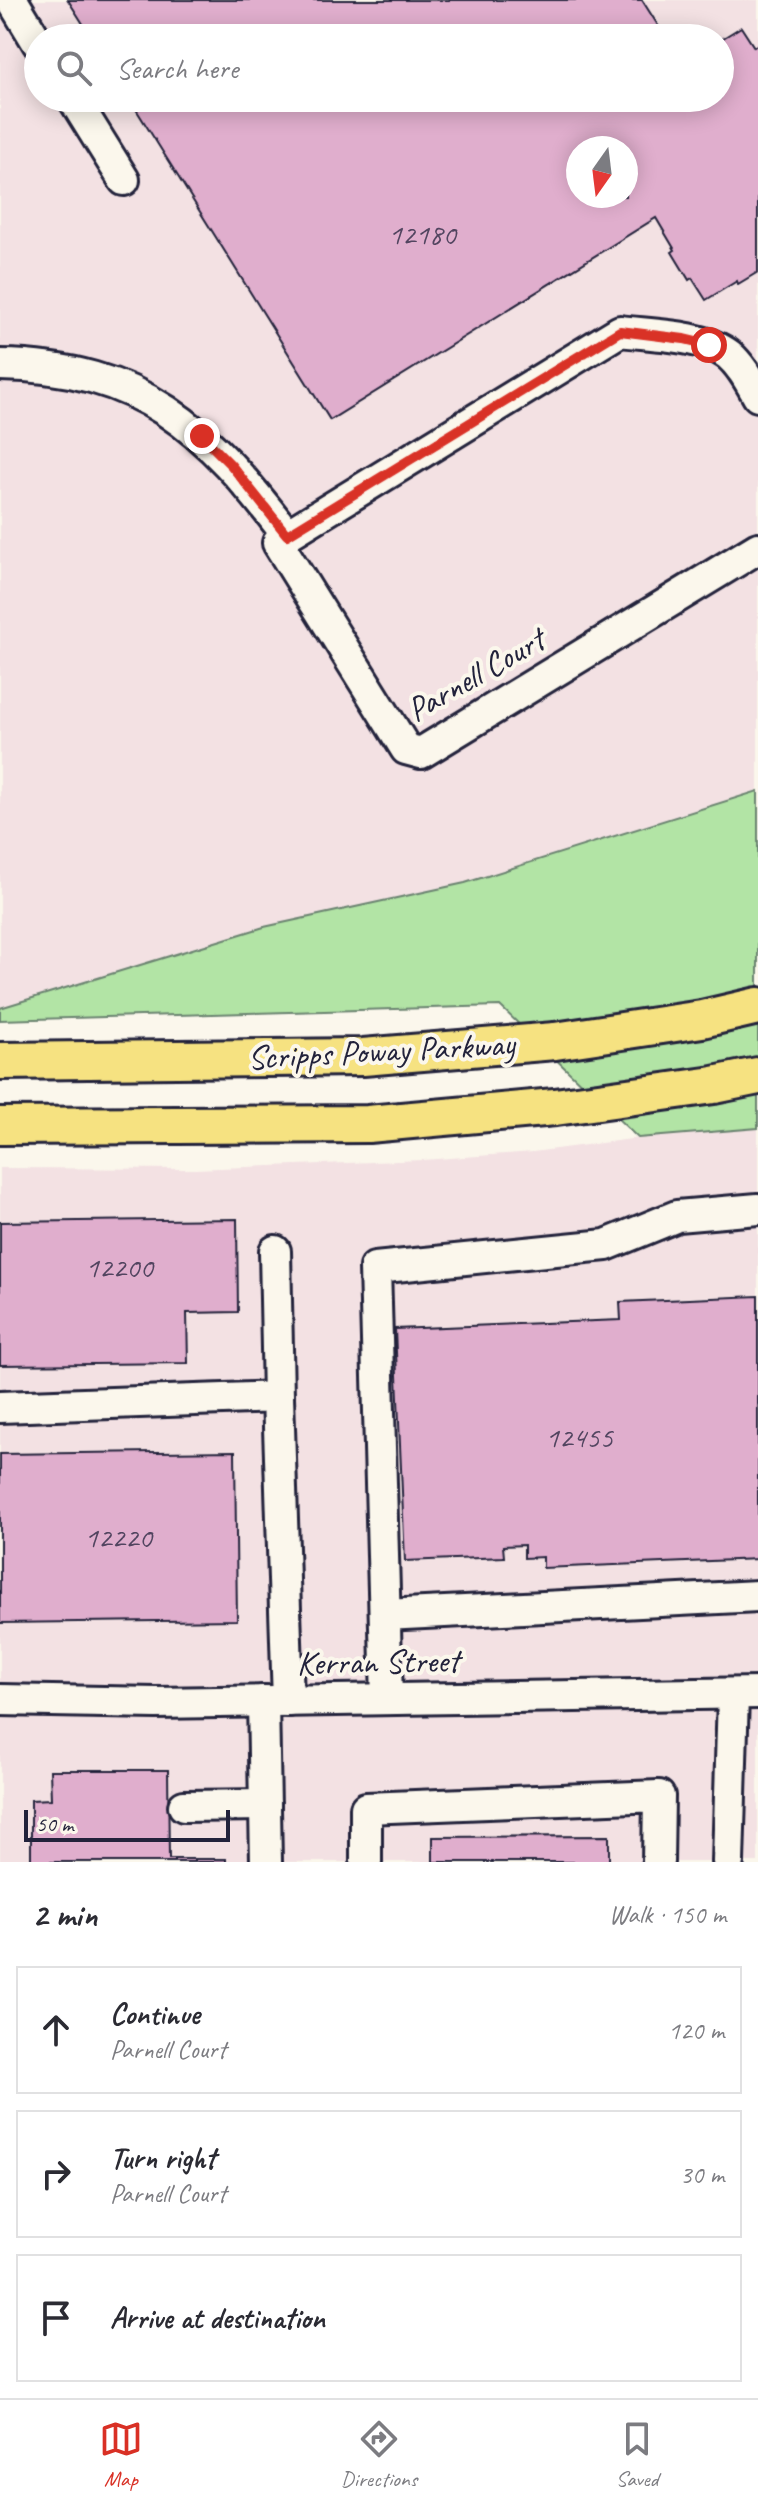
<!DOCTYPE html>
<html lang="en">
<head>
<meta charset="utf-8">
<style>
	:root { --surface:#fff; --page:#f7f7f7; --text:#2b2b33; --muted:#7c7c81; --line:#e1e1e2; --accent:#d93025 }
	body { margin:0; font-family:Caveat,sans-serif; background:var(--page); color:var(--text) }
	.compass { position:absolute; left:566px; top:136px; width:72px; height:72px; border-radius:50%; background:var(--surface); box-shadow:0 4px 20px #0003; rotate:194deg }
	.scale { position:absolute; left:24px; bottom:20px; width:206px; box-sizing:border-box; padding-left:8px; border:4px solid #22223b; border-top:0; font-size:22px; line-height:28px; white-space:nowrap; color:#22223b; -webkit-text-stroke:6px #fbf7ec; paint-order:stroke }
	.stop { position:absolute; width:24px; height:24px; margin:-18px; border:6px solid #d93025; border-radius:50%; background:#fff }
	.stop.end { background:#d93025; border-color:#fff; box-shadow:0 2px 8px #0008 }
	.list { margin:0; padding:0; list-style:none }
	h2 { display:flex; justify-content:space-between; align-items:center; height:104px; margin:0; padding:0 32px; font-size:34px }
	h2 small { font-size:26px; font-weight:400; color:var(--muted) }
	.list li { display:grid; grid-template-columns:52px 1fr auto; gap:24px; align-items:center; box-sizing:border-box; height:128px; margin:0 16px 16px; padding:0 16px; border:2px solid var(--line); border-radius:0px }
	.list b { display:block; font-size:30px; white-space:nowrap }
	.list p { margin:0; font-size:26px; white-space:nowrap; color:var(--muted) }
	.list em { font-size:26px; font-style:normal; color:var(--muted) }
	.icon { flex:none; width:44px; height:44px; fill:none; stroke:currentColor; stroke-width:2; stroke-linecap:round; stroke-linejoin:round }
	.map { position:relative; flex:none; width:758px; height:1862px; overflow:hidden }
	.search { position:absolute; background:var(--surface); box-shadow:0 4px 20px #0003; left:24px; right:24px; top:24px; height:88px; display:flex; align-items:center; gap:20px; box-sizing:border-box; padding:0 28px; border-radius:44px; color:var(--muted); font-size:30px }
	.sheet { height:536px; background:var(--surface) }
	nav { display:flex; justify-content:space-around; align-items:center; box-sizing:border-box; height:112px; border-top:2px solid var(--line); background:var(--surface); font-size:22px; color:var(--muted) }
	nav a { display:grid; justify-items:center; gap:4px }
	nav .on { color:var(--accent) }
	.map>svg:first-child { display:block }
</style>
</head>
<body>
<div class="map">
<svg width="758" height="1862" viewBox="0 0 758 1862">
	<rect width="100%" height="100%" fill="#fbf7ec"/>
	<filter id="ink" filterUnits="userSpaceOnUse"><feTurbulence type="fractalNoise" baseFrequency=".0125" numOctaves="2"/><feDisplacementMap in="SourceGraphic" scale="16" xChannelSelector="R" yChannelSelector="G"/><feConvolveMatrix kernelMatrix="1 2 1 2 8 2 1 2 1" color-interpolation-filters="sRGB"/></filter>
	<g filter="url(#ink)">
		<g fill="#f3e1e3" fill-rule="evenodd">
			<path d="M0,0H758V791L465,883L264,927L0,1008ZM38,38H720V98H38ZM578,148H626V196H578Z"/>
			<path d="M758,1128V1862H0V1168L194,1169L423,1160L533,1152L639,1138Z"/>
		</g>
		<path fill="#b2e4a5" stroke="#6a8370" stroke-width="2" d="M758,791V1128L638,1138L500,1006L0,1020V1008L264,927L465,883Z"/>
		<g fill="#e0aecd" stroke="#22223b" stroke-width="2" fill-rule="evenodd">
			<path d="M68,0H642L666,38H92Z"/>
			<path d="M741,27L754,47L758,44V272L738,284L737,281L706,300L692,278L689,280L672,252L675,250L656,218L330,420L129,98H720V40ZM578,148H626V196H578Z"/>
			<path d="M237,1219L238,1312L187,1313L188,1363L0,1365V1222Z"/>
			<path d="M758,1296V1559L543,1568V1557L524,1558V1545L503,1546L504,1557L405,1561L395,1329L621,1320L620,1302Z"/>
			<path d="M235,1451L237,1620L0,1623V1454Z"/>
			<path d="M50,1770H168L169,1859H226V1862H31V1800L51,1799Z"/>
			<path d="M609,1836V1862H433V1837Z"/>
		</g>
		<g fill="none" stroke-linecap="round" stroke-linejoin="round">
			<defs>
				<g id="minor">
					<path d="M12,0L38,43"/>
					<path d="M73,98L124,180"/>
					<path d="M0,365C141,367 207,429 287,535"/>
					<path d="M758,396C750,382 742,366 729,355C704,335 652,335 620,331L287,535L278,543L406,749L421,753L758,548"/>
					<path d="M275,1251L278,1397"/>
					<path d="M0,1407L278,1397L288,1701"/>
					<path d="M385,1615L758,1596"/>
					<path d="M387,1699L375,1268L606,1245L677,1216L758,1209"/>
					<path d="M0,1700L156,1703L758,1693"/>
					<path d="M263,1701L266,1862"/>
					<path d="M184,1806L265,1805"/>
					<path d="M366,1862V1808L659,1796L658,1862"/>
					<path d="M728,1862L733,1695"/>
				</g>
				<g id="major">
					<path d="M0,1061L363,1057L555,1041L702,1019L758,1006"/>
					<path d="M0,1126L368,1124L555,1107L714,1085L758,1076"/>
				</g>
			</defs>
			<use href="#minor" stroke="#22223b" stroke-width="36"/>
			<use href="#major" stroke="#22223b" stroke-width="42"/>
			<use href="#minor" stroke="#fbf7ec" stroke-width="30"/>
			<use href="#major" stroke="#f6e281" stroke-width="36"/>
		</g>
	</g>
	<g fill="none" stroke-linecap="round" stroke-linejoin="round" filter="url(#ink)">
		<path stroke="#d93025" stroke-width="10" d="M202,436L231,465L287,535L620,331L684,339L709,345"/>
	</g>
	<g text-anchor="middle" stroke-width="8" stroke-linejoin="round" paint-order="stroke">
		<g font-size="30" fill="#524560">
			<text x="422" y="244">12180</text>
			<text x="119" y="1277">12200</text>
			<text x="579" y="1447">12455</text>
			<text x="118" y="1547">12220</text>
		</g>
		<g font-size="34" fill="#22223b" stroke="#fbf7ec">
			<text transform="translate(475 674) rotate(-30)" y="12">Parnell Court</text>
			<text transform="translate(381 1050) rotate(-3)" y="12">Scripps Poway Parkway</text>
			<text transform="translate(378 1661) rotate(-1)" y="12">Kerran Street</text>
		</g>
	</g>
</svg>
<svg class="compass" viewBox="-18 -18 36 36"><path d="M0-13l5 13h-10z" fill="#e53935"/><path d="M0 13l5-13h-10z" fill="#7c7c81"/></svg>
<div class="scale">50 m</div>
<div class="stop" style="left:709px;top:345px"></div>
<div class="stop end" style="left:202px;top:436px"></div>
<div class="search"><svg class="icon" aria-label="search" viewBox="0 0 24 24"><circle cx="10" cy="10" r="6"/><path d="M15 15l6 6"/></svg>Search here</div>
</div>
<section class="sheet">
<h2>2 min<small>Walk · 150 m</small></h2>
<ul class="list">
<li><svg class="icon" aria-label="ahead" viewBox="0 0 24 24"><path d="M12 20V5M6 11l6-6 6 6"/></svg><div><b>Continue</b><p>Parnell Court</p></div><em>120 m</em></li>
<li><svg class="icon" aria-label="right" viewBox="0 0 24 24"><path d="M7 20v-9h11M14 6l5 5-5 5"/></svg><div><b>Turn right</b><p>Parnell Court</p></div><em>30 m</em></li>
<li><svg class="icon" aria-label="arrive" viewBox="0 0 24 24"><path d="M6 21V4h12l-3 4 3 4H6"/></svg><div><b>Arrive at destination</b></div></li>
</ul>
</section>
<nav>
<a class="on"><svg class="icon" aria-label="map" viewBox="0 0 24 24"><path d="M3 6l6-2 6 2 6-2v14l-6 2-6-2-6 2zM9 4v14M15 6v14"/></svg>Map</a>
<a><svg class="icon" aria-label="directions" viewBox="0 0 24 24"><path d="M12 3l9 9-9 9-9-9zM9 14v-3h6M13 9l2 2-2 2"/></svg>Directions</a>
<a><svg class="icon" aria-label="saved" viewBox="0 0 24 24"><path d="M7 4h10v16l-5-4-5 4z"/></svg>Saved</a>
</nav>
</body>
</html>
